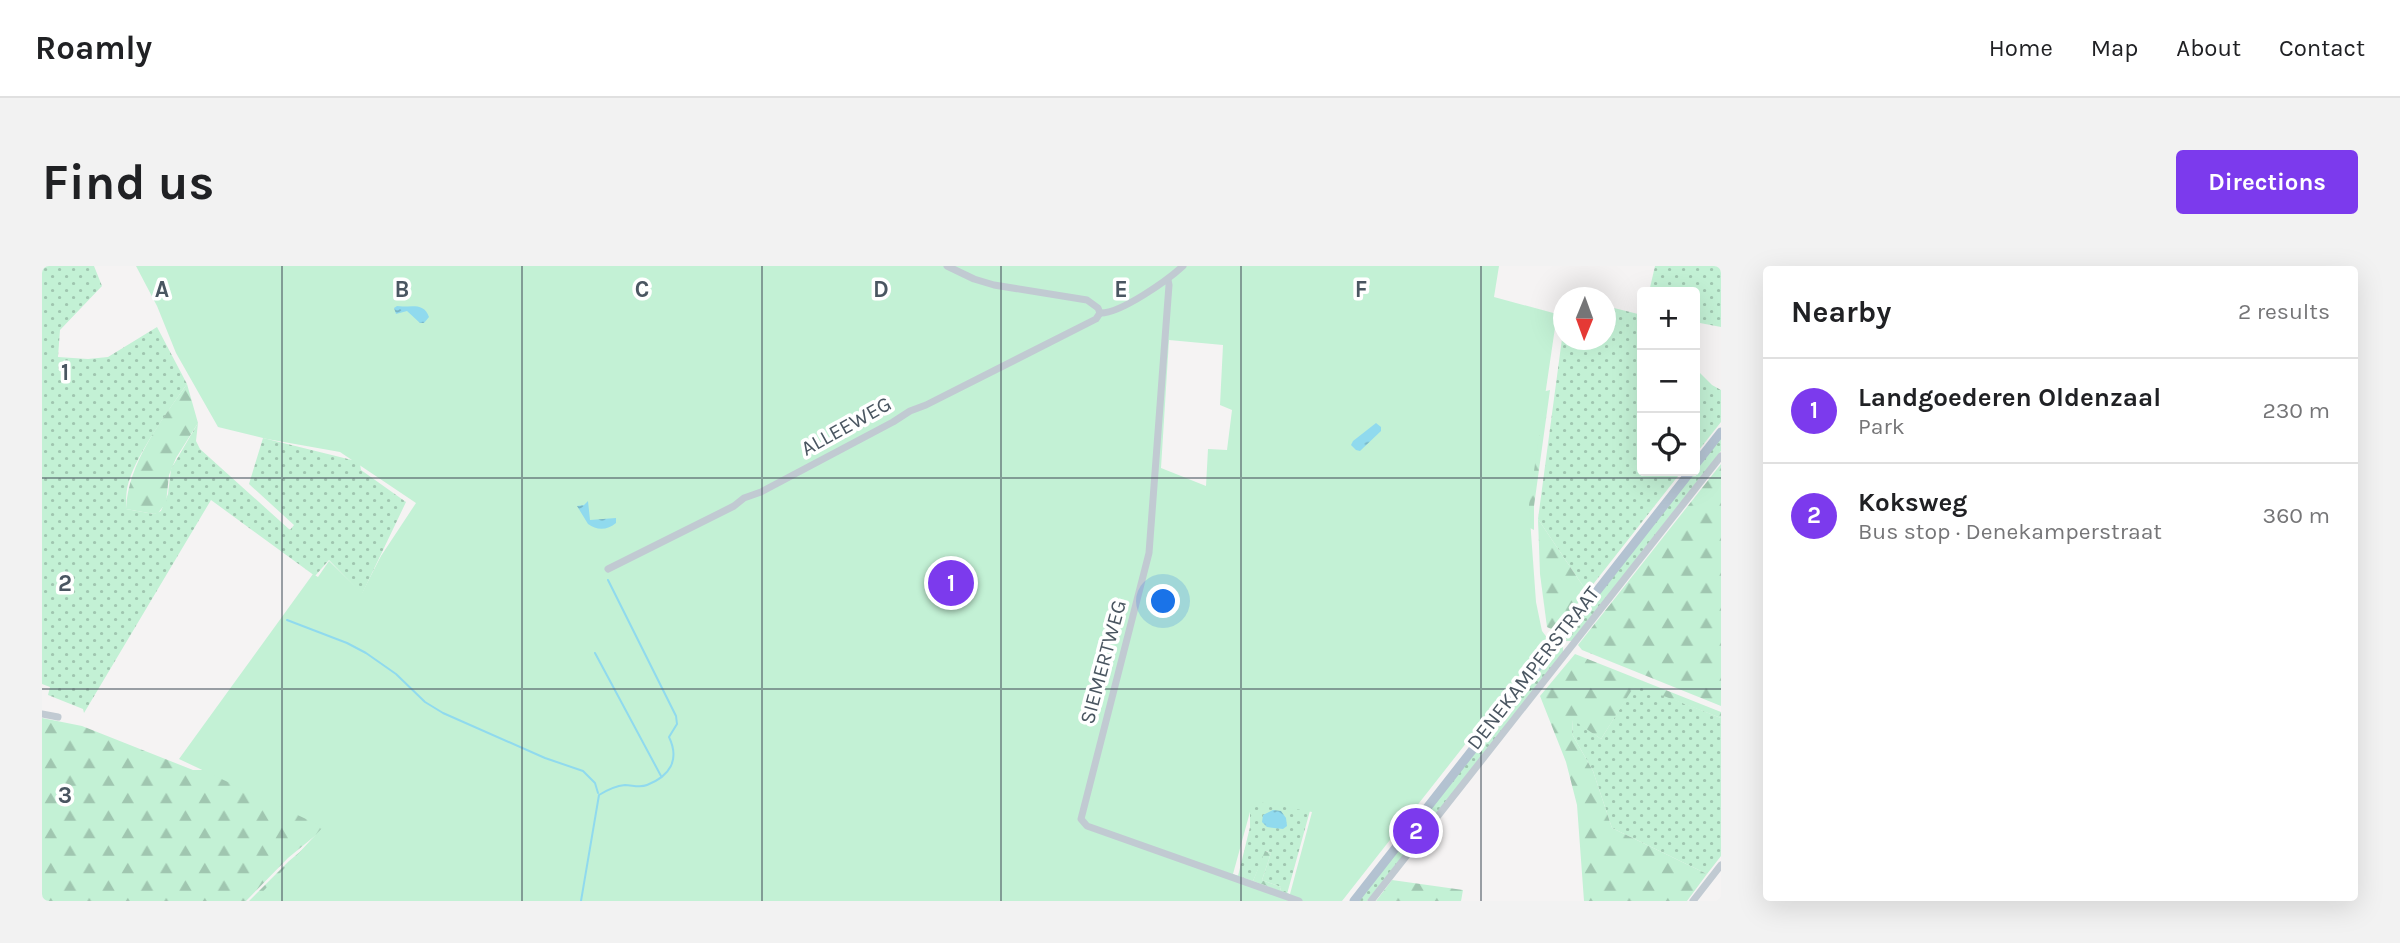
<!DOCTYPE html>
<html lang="en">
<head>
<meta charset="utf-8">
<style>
	:root { --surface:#fff; --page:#f2f2f2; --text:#202124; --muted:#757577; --line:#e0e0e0; --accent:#7c3aed }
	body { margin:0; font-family:Karla,sans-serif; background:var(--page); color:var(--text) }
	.controls { position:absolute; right:21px; top:21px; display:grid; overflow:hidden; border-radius:7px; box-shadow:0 7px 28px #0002 }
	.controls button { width:63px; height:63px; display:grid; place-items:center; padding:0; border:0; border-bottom:2px solid var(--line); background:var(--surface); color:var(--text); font:35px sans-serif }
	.compass { position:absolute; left:1511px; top:21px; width:63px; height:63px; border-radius:50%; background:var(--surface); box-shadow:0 7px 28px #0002; rotate:181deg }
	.you { position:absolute; left:1122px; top:336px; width:24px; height:24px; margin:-18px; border:5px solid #fff; border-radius:50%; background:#1a73e8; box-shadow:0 0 0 10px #1a73e833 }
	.badge { display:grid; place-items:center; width:46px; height:46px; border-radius:50%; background:var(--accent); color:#fff; font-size:23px; font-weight:700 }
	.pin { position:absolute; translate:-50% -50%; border:4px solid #fff; box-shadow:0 2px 7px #0006 }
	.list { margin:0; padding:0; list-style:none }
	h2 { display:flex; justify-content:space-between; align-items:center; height:91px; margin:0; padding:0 28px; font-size:30px }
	h2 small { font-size:23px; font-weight:400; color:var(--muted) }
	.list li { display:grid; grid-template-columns:46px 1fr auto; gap:21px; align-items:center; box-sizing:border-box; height:105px; padding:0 28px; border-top:2px solid var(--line) }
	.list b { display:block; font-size:26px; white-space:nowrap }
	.list p { margin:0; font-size:23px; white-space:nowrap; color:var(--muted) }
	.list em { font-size:23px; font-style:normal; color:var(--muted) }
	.icon { flex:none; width:38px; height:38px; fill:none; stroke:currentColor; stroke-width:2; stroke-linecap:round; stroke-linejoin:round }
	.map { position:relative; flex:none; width:1679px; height:635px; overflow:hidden; border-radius:7px }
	header { display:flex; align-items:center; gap:42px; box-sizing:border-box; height:98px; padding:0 35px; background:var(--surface); border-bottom:2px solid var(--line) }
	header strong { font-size:33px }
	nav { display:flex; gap:38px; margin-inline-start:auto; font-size:24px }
	.intro { display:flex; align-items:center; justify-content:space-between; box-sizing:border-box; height:168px; padding:0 42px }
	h1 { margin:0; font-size:49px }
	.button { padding:18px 32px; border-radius:7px; background:var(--accent); color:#fff; font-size:24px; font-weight:700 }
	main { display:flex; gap:42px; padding:0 42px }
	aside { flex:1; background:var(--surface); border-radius:7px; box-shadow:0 7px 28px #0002 }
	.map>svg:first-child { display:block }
</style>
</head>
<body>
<header>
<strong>Roamly</strong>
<nav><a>Home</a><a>Map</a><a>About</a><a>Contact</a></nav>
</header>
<div class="intro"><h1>Find us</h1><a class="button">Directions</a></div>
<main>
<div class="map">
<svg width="1679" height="635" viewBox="0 0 1679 635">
	<defs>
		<pattern id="grass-dots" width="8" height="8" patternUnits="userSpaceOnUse" patternTransform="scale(1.75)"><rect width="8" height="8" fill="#c3f1d5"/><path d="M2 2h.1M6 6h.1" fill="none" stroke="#a0c6b0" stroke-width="1.8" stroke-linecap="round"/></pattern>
		<pattern id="forest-firs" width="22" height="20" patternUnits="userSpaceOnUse" patternTransform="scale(1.75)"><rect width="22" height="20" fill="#c3f1d5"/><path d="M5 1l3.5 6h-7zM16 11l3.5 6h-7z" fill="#a0c6b0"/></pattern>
		<pattern id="water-ripples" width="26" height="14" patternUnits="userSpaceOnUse" patternTransform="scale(1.75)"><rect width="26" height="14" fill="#90daee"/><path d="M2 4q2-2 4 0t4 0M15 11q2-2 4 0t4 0" fill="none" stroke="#78b4c4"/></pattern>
	</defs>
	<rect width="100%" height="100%" fill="#f5f3f3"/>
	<g fill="url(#grass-dots)">
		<path d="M0,0H52L60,20L18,64L16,91L46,93L66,91L115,61L145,118C128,142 95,188 87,215C84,224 84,233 84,243L112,248L119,245L126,228L129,203L156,157L154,175L158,183L248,264L252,259L207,218L221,172L310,194L298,121L248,91L212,120L206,122L199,120L180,67L195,45L186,12L218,0H469C481,8 478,15 479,28C480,42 485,56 488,71C490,81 487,92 489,103C493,130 513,136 535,141L533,216L513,225L474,174L417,156L412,150V142L365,131L356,160L353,159L321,144L306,127L319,204L364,236L320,328L287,294L273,310L169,234L42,447L41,443L6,429L8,421L0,418Z"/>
		<path d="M1613,0H1679V61L1658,57L1653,94V26H1607Z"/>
		<path d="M1564,40L1600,49V205H1640L1545,326L1496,253L1521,65V74H1563Z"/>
		<path d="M1653,102L1670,119L1679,124V156L1653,189Z"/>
		<path d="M1679,170V185L1669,198L1530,375H1524L1522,373Z"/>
		<path d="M1519,379L1521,381V387L1325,635H1314L1515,381Z"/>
		<path d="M1593,418L1679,452V590L1665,608L1570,562L1551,505L1530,468L1531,453L1559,473Z"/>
		<path d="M1208,512L1274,523L1245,628L1238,625L1239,621L1220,614L1229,587L1224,585L1211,615L1196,610L1208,561Z"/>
	</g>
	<g fill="url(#forest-firs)">
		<path d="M145,118L156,157L134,192L127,209L124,237L116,247L112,248L84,243C86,197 119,155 145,118Z"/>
		<path d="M1508,124L1492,240V264L1484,260L1500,126Z"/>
		<path d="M1679,198V440L1540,384L1536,379Z"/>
		<path d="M1496,253L1545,326L1513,365L1505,361L1498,308Z"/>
		<path d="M1533,388L1679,446V452L1593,419L1559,473L1531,454L1530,468L1551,505L1570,562L1665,608L1645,635H1542L1535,539L1524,496L1498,430Z"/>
		<path d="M0,452L40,460L151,504H174L588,635H207L247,595L276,571L274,569L246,592L204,635H0Z"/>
		<path d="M1223,585L1229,587L1220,614L1239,621L1238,625L1211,615Z"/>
		<path d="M1350,614L1421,624L1419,635H1334Z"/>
	</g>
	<path fill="#c3f1d5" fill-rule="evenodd" d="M94,0H1457L1452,31L1515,48L1487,239L1494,336L1500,365L1506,373L1300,635H212L281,561L137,493L271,308L276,311L287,295L320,327L339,290L374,237L298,186L225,173L176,161L134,87L115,40ZM1127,74L1181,79L1178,139L1190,144L1185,184L1166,183L1164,220L1119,202ZM1211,535L1270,546L1248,628L1191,608Z"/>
	<g fill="url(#water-ripples)">
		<path d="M355,40C367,42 382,35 387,51L382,57H378L365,45L354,48L352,42Z"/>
		<path d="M1334,157L1339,161V165L1318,185L1314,184L1309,179L1311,175Z"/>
		<path d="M546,235L548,254L574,252V257C566,264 555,265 546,258L535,240L542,239Z"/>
		<path d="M1231,544L1239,545L1244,552L1245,560L1241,563L1225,561L1220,556L1221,549Z"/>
	</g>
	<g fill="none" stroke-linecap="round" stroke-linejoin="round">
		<g stroke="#90daee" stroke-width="2">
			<path d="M245,354L305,377L324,387L354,408L383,436L401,447L503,492L541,505L553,517L556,527"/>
			<path d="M553,387L619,510"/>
			<path d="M539,635L557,529C565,524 573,520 583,519C590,519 598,522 605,519C628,510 638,494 627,471L635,458L634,450L566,314"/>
		</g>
		<g stroke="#c1cad2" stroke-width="7">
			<path d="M905,0L932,13L952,19L1045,34L1056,42L1058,47"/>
			<path d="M1126,14L1127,19L1107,287L1039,553L1045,560L1257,635"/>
			<path d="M1058,47C1078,48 1126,14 1141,0"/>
			<path d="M566,303L692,240L702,232L719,226L851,156L868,145L884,139L1054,53L1058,47"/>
			<path d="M0,448L16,451"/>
			<path d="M1329,635L1679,190"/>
			<path d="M1651,635L1679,599"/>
		</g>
		<g stroke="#b3c2d1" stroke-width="9">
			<path d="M1653,199L1679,166"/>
			<path d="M1312,635L1649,205"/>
		</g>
	</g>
	<path fill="none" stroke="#4a5661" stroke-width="2" stroke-opacity="0.55" d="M240,0V635M480,0V635M720,0V635M959,0V635M1199,0V635M1439,0V635M0,212H1679M0,423H1679"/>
	<g text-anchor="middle" stroke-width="7" stroke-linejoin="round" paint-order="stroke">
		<g font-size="21" fill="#4a5661" stroke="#fff">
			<text transform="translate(804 160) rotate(-29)" y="7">ALLEEWEG</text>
			<text transform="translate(1061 396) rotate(-75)" y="7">SIEMERTWEG</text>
			<text transform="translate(1491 402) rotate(-52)" y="7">DENEKAMPERSTRAAT</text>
		</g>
	</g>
	<g font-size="23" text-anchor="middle" font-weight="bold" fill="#4a5661" stroke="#fff" stroke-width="7" stroke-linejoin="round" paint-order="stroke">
		<text x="120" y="31">A</text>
		<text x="360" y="31">B</text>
		<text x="600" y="31">C</text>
		<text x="839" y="31">D</text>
		<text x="1079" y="31">E</text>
		<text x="1319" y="31">F</text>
		<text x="23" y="114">1</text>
		<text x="23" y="325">2</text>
		<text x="23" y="537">3</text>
	</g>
</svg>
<div class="controls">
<button>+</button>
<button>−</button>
<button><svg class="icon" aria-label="locate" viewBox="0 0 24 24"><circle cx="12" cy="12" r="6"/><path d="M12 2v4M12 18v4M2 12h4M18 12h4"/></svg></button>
</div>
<svg class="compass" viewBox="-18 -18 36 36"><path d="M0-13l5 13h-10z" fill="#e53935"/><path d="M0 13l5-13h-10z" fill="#757577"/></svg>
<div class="you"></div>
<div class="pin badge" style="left:909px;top:317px">1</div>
<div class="pin badge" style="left:1374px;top:565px">2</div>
</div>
<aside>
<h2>Nearby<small>2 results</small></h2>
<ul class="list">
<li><span class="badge">1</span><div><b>Landgoederen Oldenzaal</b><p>Park</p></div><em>230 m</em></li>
<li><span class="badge">2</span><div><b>Koksweg</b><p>Bus stop · Denekamperstraat</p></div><em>360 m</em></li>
</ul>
</aside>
</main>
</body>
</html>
